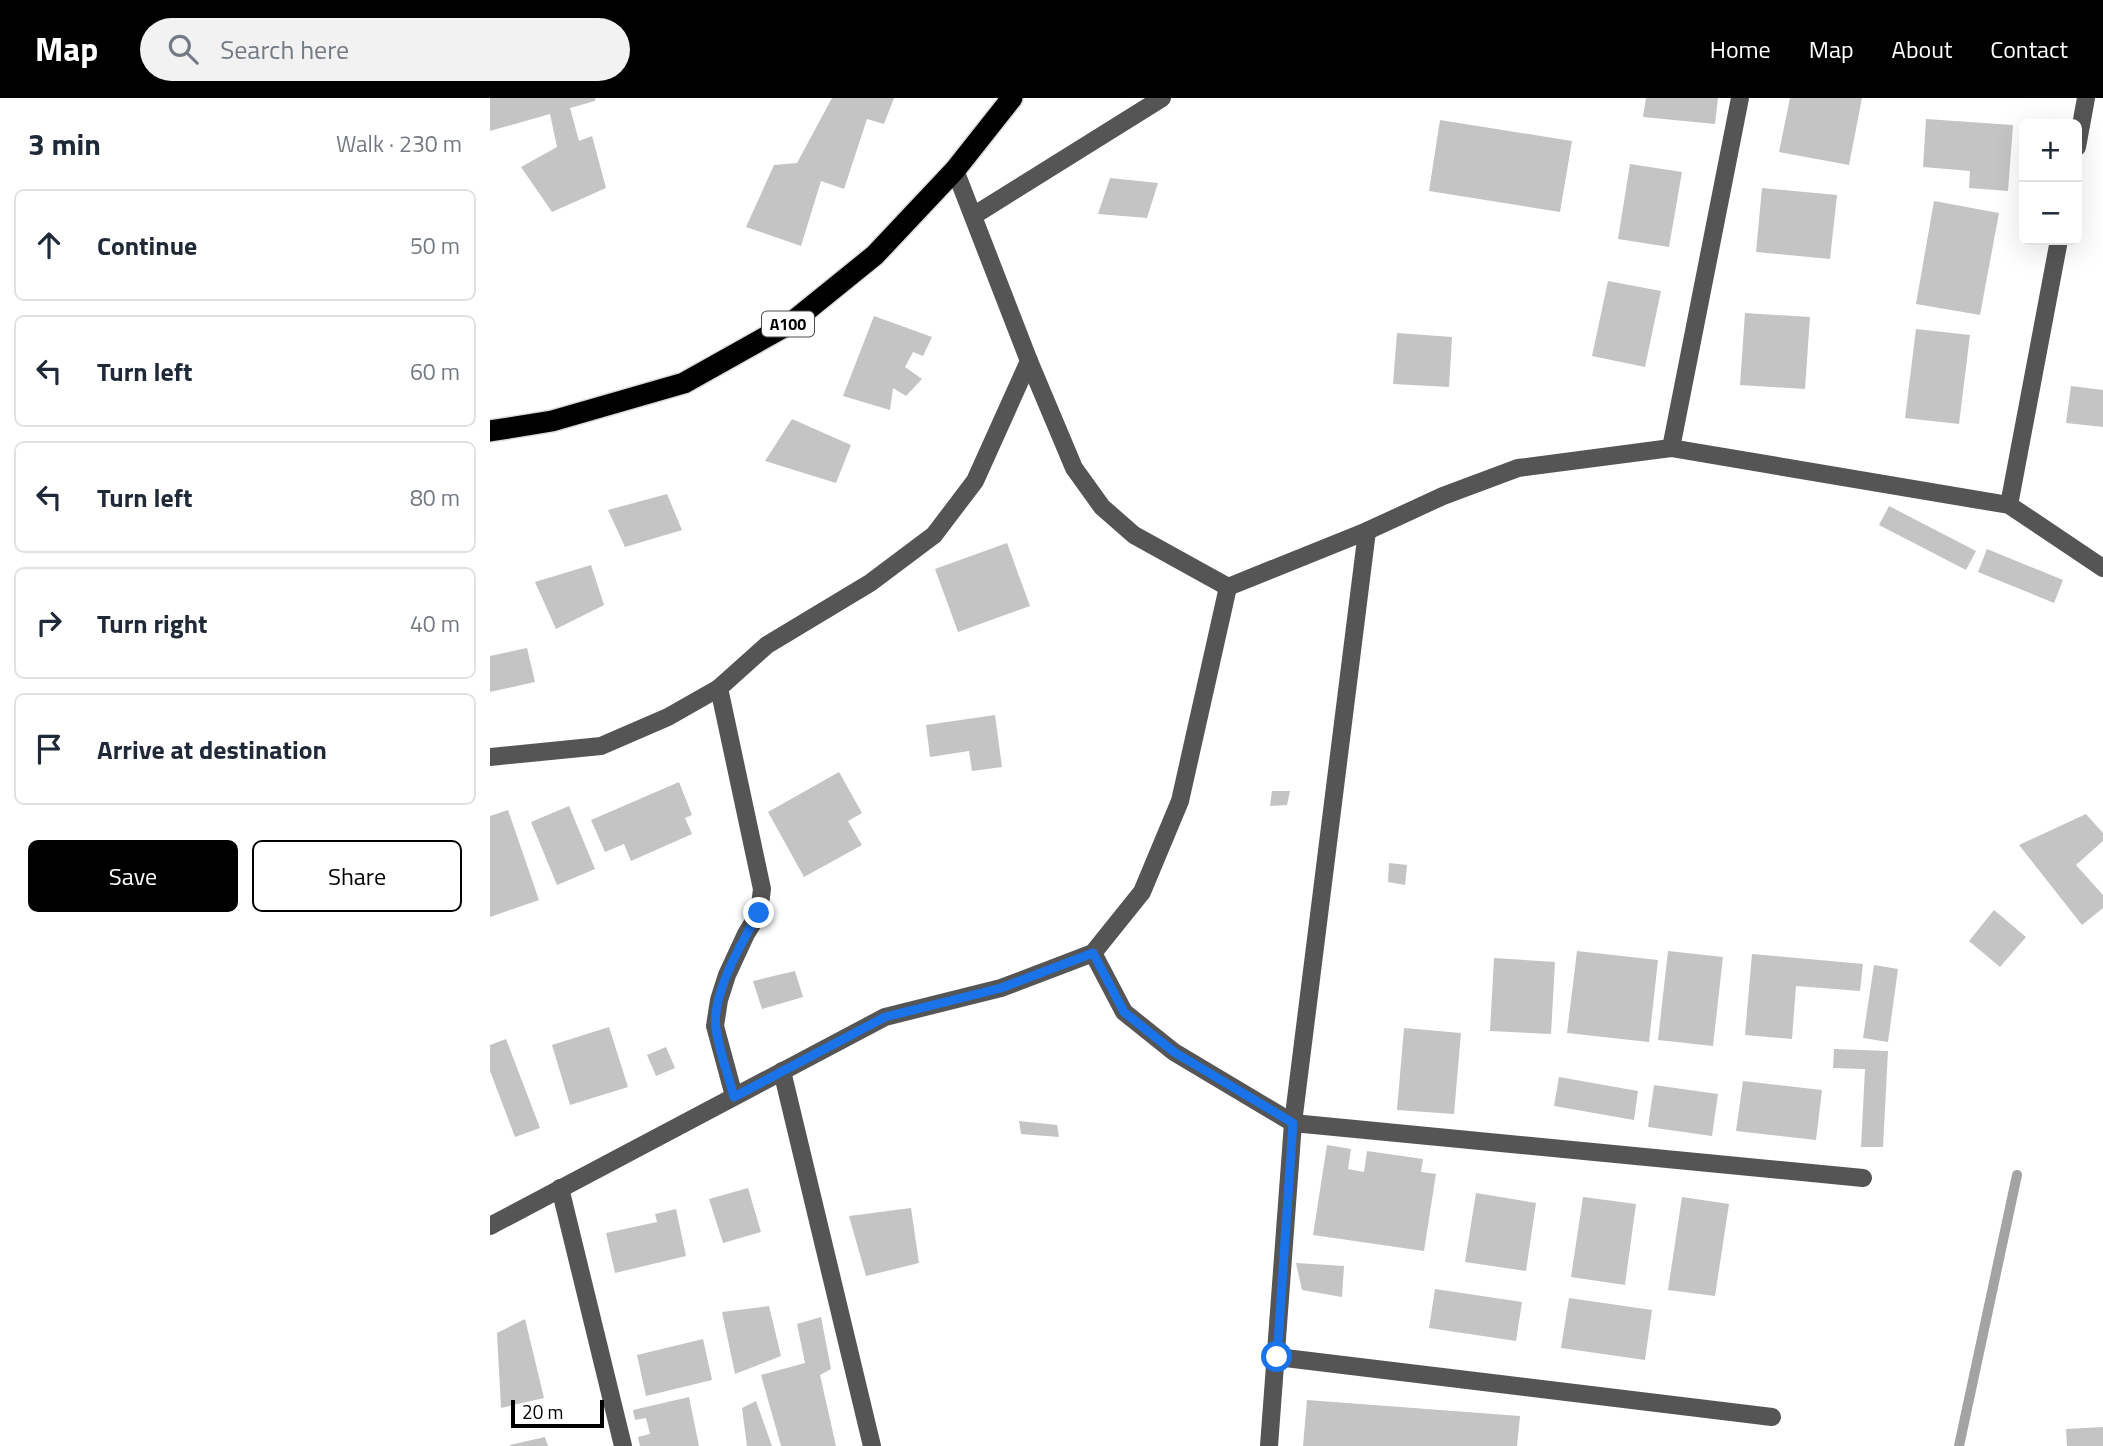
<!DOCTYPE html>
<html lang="en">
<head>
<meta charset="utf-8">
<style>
	:root { --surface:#fff; --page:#f2f2f3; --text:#1f2937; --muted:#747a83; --line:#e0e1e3; --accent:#000 }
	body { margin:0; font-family:"Titillium Web",sans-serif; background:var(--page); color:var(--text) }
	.controls { position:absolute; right:21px; top:21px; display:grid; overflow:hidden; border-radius:10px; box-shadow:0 7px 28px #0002 }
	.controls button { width:63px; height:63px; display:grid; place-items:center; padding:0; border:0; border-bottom:2px solid var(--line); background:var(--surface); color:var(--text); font:35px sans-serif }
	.scale { position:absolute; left:21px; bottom:18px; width:93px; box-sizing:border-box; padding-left:7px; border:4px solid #000; border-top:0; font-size:19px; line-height:24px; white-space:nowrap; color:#000; -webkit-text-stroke:5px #fff; paint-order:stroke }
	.stop { position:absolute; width:21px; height:21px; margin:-16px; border:5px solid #1a73e8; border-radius:50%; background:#fff }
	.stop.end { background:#1a73e8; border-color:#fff; box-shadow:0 2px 7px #0008 }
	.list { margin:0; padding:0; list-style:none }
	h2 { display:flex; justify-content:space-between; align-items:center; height:91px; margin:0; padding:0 28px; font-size:30px }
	h2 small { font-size:23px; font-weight:400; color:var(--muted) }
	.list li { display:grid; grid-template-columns:46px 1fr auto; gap:21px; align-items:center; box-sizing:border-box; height:112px; margin:0 14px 14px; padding:0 14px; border:2px solid var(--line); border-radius:10px }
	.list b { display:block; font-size:26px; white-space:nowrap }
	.list em { font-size:23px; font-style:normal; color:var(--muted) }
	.actions { display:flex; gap:14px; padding:21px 28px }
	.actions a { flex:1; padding:16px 0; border:2px solid var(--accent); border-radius:10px; text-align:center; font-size:24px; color:var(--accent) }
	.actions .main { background:var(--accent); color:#fff }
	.icon { flex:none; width:38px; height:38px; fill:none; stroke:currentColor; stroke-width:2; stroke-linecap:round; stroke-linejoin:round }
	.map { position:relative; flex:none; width:1613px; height:1348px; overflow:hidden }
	header { display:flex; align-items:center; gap:42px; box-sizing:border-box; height:98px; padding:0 35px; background:var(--accent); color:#fff }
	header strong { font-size:33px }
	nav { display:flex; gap:38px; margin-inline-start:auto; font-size:24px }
	.search { width:490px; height:63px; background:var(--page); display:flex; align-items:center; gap:18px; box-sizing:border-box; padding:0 24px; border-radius:38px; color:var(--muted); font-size:26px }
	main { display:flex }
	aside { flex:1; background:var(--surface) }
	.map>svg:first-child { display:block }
</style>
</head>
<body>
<header>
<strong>Map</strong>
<div class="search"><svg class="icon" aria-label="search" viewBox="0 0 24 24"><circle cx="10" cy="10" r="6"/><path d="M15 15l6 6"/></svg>Search here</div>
<nav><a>Home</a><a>Map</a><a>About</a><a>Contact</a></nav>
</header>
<main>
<aside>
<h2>3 min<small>Walk · 230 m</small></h2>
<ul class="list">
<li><svg class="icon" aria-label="ahead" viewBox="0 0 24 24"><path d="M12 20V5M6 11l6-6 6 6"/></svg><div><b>Continue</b></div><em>50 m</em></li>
<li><svg class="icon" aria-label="left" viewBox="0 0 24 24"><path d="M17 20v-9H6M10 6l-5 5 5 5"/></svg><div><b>Turn left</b></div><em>60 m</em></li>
<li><svg class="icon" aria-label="left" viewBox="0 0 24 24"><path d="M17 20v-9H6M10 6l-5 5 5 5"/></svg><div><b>Turn left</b></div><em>80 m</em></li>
<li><svg class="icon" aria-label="right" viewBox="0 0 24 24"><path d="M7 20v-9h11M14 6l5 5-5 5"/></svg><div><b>Turn right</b></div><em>40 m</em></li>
<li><svg class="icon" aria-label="arrive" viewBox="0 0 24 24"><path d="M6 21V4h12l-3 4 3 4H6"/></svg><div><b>Arrive at destination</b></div></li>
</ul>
<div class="actions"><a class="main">Save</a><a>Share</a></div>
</aside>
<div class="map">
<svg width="1613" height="1348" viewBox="0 0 1613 1348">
	<rect width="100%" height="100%" fill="#fff"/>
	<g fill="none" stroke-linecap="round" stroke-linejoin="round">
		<path stroke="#a3a3a3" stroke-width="10" d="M1469,1348L1527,1077"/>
	</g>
	<g fill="#c4c4c4">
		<path d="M0,0H105V3L80,10L89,43L102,38L116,90L62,114L31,69L67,49L60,16L0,33Z"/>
		<path d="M342,0H404L394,26L377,21L354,91L331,83L311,148L256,129L284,67L307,65Z"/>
		<path d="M1156,0H1228L1225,26L1153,19Z"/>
		<path d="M1300,0H1372L1359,67L1289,54Z"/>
		<path d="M1436,21L1523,27L1518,93L1479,90L1480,73L1433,69Z"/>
		<path d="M950,22L1082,43L1070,114L939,93Z"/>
		<path d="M1140,66L1192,74L1179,149L1128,141Z"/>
		<path d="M620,80L668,85L657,120L608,116Z"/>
		<path d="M1272,90L1347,97L1340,161L1266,154Z"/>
		<path d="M1444,103L1509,115L1490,217L1426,206Z"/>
		<path d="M1118,183L1171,193L1155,269L1102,258Z"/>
		<path d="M1255,215L1320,219L1315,291L1250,287Z"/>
		<path d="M384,218L442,239L433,258L423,254L415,269L432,281L416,298L403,290L400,312L353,298Z"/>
		<path d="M1426,231L1480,237L1469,326L1415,320Z"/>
		<path d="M907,235L962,239L959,289L903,286Z"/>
		<path d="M1581,288L1613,292V329L1576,325Z"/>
		<path d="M302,321L361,347L346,385L275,363Z"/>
		<path d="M177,396L192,432L135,449L118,412Z"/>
		<path d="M1399,408L1486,453L1476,472L1389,427Z"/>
		<path d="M517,445L540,508L468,534L445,471Z"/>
		<path d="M1497,451L1573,482L1564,505L1488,474Z"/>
		<path d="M101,467L114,507L66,531L45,484Z"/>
		<path d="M37,550L45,584L0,594V558Z"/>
		<path d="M505,617L512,669L482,673L479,653L440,659L436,627Z"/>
		<path d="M349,674L372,715L358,723L372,747L314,779L278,714Z"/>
		<path d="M189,684L202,717L195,720L202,736L141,763L134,746L115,754L101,722Z"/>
		<path d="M782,693H800L797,707L780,708Z"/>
		<path d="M79,708L105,771L67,787L41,724Z"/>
		<path d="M18,712L49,802L0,819V718Z"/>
		<path d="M1596,716L1613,735V743L1586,767L1613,797V810L1592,827L1529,747Z"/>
		<path d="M899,765L917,767L915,787L898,784Z"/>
		<path d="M1504,812L1536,839L1510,869L1479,843Z"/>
		<path d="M1087,853L1168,862L1159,944L1077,935Z"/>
		<path d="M1178,853L1233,859L1223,948L1168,942Z"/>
		<path d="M1262,856L1373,866L1370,893L1306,888L1302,941L1255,937Z"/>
		<path d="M1004,860L1065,864L1061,936L1000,933Z"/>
		<path d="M1384,867L1408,871L1398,944L1373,940Z"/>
		<path d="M305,873L313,899L272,911L263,883Z"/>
		<path d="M119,929L138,989L80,1007L62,947Z"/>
		<path d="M914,930L971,935L964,1016L907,1012Z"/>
		<path d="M16,941L50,1030L25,1039L0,973V947Z"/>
		<path d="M176,949L185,970L166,978L157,957Z"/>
		<path d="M1344,951L1398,953L1393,1049H1371L1375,971L1343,970Z"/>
		<path d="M1069,979L1148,993L1144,1022L1064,1008Z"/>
		<path d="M1253,983L1332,992L1326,1042L1246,1033Z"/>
		<path d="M1164,987L1228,996L1222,1038L1158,1029Z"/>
		<path d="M529,1023L567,1027L569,1039L531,1036Z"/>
		<path d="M837,1047L861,1051L858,1071L874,1074L877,1053L933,1061L931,1074L946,1076L934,1153L823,1137Z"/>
		<path d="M258,1090L271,1134L233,1145L219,1101Z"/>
		<path d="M986,1095L1046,1105L1036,1173L975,1164Z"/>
		<path d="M1093,1099L1146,1106L1135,1187L1081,1179Z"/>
		<path d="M1192,1099L1239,1106L1225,1198L1178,1192Z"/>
		<path d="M421,1110L429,1165L376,1178L359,1118Z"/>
		<path d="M186,1111L196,1158L125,1175L116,1135L167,1124L165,1116Z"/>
		<path d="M806,1165L854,1168L852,1199L812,1192Z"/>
		<path d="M945,1191L1032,1204L1026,1243L939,1230Z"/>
		<path d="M1079,1200L1162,1212L1155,1262L1071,1250Z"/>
		<path d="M279,1208L291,1258L245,1276L232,1214Z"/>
		<path d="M331,1219L341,1271L330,1277L346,1348H291L271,1277L315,1265L307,1226Z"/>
		<path d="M35,1221L54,1300L11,1310L7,1235Z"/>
		<path d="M213,1241L222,1282L156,1298L147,1257Z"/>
		<path d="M199,1299L209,1348H150L148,1339L160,1336L156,1320L145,1322L143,1312Z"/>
		<path d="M817,1302L1030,1318L1027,1348H813Z"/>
		<path d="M266,1303L282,1348H257L252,1310Z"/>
		<path d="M1613,1329V1348H1577L1576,1331Z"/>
		<path d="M55,1339L58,1348H20V1347Z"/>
	</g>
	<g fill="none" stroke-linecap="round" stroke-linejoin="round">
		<defs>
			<path id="highway" d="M0,333L62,323L194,285L301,225L385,157L465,72L522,0"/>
		</defs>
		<use href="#highway" stroke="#dbdbdb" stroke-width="24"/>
		<g stroke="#555" stroke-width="18">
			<path d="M1587,49L1596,0"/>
			<path d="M465,72L539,263L584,370L612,409L644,437L738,489L877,433L953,398L1028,370L1181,350L1519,407L1613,470"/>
			<path d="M483,118L672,0"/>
			<path d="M1181,350L1250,0"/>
			<path d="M1519,407L1569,142"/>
			<path d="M0,659L111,648L178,619L229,590"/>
			<path d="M603,855L634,914L684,954L803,1025L1373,1080"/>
			<path d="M292,973L382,1348"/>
			<path d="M244,998L225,928L229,902L237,877L256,836L269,815L272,791L229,590L277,547L380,485L444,437L485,383L539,263"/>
			<path d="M70,1090L133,1348"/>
			<path d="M0,1128L395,919L511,890L603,855L652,794L690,703L738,489"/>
			<path d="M787,1259L1282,1319"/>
			<path d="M779,1348L803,1025L877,433"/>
		</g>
		<use href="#highway" stroke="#000" stroke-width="21"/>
	</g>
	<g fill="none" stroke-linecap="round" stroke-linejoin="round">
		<path stroke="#1a73e8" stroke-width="9" d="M269,815C252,843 221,897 226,930C229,953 238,976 244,999L395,919L511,890L603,855L634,914L684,954L803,1025L787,1259"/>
	</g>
	<g text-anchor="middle" stroke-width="5" stroke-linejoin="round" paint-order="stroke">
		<rect fill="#fff" stroke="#4c4c4c" stroke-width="2" x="272" y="213.5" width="52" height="25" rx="5"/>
		<g font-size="16" font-weight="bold" fill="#000">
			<text x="298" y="232">A100</text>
		</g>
	</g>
</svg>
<div class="controls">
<button>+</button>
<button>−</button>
</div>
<div class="scale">20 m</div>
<div class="stop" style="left:787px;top:1259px"></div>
<div class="stop end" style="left:269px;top:815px"></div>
</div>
</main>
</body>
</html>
